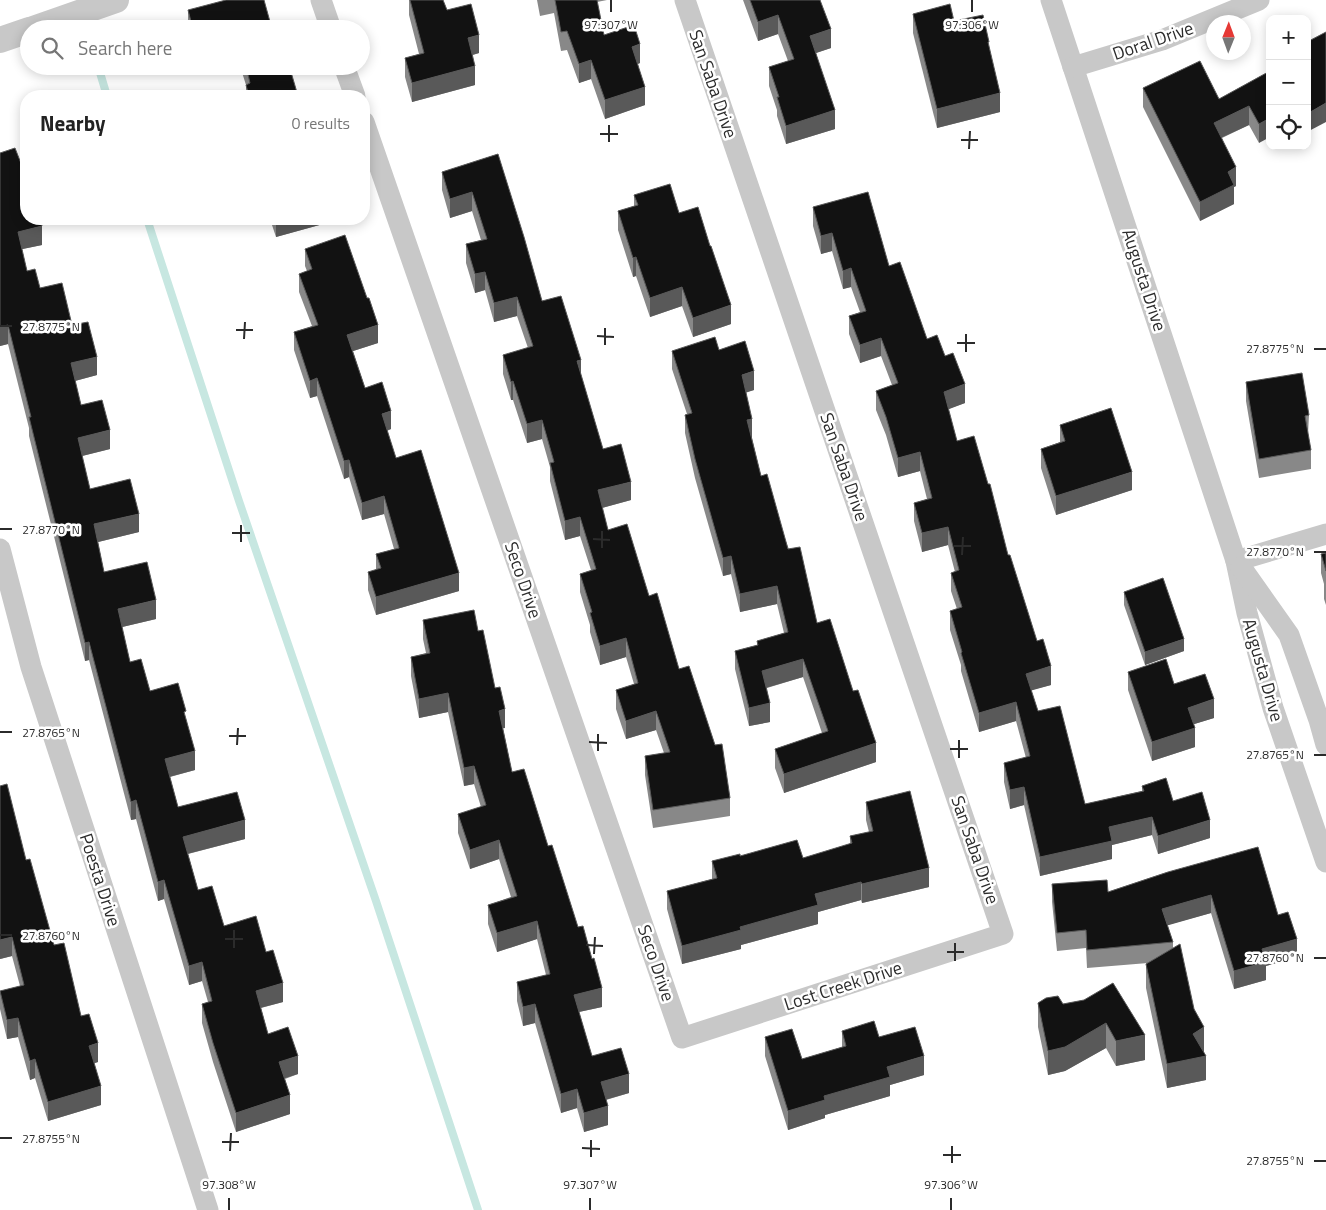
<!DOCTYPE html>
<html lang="en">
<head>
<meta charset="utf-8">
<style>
	:root { --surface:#fff; --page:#f6f6f6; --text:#222; --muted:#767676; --line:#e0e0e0 }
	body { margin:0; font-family:"Titillium Web",sans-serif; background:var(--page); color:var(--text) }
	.controls { position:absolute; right:15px; top:15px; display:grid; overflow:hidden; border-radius:10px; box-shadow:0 2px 12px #0003 }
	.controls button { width:45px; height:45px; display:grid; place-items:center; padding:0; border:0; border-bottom:1px solid var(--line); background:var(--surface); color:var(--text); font:25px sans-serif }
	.compass { position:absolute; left:1206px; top:15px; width:45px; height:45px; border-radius:50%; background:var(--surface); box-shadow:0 2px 12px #0003; rotate:1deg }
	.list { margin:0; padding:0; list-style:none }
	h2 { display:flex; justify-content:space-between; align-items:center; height:65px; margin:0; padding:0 20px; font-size:21px }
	h2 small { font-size:16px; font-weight:400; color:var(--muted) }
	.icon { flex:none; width:28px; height:28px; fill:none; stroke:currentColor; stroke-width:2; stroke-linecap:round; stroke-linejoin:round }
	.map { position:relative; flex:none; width:1326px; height:1210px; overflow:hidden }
	.search { position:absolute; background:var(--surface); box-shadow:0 2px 12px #0003; left:20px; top:20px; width:350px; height:55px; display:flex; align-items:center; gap:12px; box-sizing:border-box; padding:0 18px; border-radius:28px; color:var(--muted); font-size:19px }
	.panel { position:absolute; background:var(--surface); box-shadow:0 2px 12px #0003; left:20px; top:90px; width:350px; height:135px; border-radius:20px }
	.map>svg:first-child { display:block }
</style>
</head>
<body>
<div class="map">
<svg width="1326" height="1210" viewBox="0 0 1326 1210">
	<rect width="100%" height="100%" fill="#fff"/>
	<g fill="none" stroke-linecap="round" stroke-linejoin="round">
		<g stroke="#c7e7e1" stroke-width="8">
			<path d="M98,66L107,96"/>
			<path d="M147,219L239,501L376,901L478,1210"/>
		</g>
		<g stroke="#c8c8c8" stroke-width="21">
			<path d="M321,0L331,29"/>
			<path d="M1051,0L1236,561L1247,613L1273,708L1326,862"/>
			<path d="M344,66L355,96"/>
			<path d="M1073,67L1162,40L1259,0"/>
			<path d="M364,122L682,1038L1003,934L685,0"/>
			<path d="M0,549L31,667L208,1210"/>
			<path d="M1236,561L1326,534"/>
			<path d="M1241,567L1289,635L1319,720L1326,745"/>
		</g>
		<g stroke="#c8c8c8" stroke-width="26">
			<path d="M33,29L116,0"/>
			<path d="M0,40L29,30"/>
		</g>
	</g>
	<g fill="#888">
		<path d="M409,0H443L447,10L479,53L473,55L475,85L412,102L405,77V58L419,54L409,15Z"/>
		<path d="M537,0H607L597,2L604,35L640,63L638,64L645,105L605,119L591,79L579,83L567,50L561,51L554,13L540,16Z"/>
		<path d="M743,0H820L831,48L816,53L835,129L786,144L777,116V110L769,86V67L788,61L778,34L758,41Z"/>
		<path d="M188,10L272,29H188Z"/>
		<path d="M913,14L954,21L989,49L1000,112L937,128L913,33Z"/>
		<path d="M1270,37V61L1268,57V38Z"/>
		<path d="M240,66H282L284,73L298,96H246V85Z"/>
		<path d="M1270,71L1259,143L1249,125L1222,138L1236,186L1234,187V204L1200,221L1143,107V88L1219,99Z"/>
		<path d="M0,153L42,245L22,249L27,271L40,288L72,325L97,375L75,381L81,405L110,449L82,456L90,489L139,532L98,542L104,572L156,619L122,627L130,662L150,691L186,719L195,770L170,777L178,807L245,839L188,854L198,890L224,926L266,952L283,1002L261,1008L268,1034L298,1074L285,1079L290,1114L236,1132L213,1062L202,1023V1004L208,1002L202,981L189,985L164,899L158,901L136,819L131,820L89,660L85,661L29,436V428L8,344L0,346Z"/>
		<path d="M498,154L542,301L581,375L603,449L631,500L602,508L608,530L649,596L679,669L730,798V816L653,828L645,775V756L664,753L656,730L626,739L616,709V690L634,684L626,657L600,665L590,632V625L580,592V574L591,570L580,536L565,540L550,481V467L542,439L527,443L513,400H511L503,374V355L528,348L517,316L494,322L485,290L475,293L466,263V244L481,240L472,211L450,218L442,190V172Z"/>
		<path d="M634,195L679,213L731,324L693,337L682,306L650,317L636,276L633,277L618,230V211L634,206Z"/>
		<path d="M813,207L889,266L927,339L945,356L965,403L948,409L957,441L1008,555L1051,685L1031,690L1038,711L1085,804L1142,791V786L1173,801L1210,838L1158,854L1152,835L1112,845V859L1040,876L1024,805L1010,809L1004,782V763L1026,758L1016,721L979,732L961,671V665L950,630V611L957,609L951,591V573L955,572L948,545L922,552L914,521V503L927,499L920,471L898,477L886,435L876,410V391L892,385L881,356L860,363L849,334V316L860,312L851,287L843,289L832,251L821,254L813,226Z"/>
		<path d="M270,219H323V224L276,237Z"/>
		<path d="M305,249L378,343L353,351L365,388L391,429L387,431L396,458L459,591L376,615L368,590V572L376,570V554L394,549L384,514L362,520L349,477L344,479L317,396L310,398L294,350V332L312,326L299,292V274L307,271L305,266Z"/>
		<path d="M719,350L754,390L746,392L752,437V438L761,476L817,623L853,691L876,762L784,793L775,768V749L822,733L803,677L767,688L770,722L749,726L735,669V651L757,645V641L784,633L777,604L740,612L731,574L723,576L695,478L685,433V415L687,414L672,369V351Z"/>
		<path d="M1246,382L1309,415L1308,434L1311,450V469L1259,478L1246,401Z"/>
		<path d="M1060,425L1132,490L1056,515L1041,468V449L1060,442Z"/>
		<path d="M1326,553V605L1324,599V584L1321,573V554Z"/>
		<path d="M1124,592L1184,651L1145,665L1124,605Z"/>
		<path d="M423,620L478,631L495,688L505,728H503L512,772L548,846L602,1007L579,1012L592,1056L629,1093L606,1100L608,1125L584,1132L577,1108L561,1113L535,1023L523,1026L517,1001V982L546,975L537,939L497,952L488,924V905L511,897L499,859L470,869L458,833V814L481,807L474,784L464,786L448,712L419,718L411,676V657L426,653L423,639Z"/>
		<path d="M1128,672L1174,684L1214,718L1194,724L1195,747L1152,761L1128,690Z"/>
		<path d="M866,802L929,887L862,903L861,900L818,912V924L741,945V949L682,964L667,909V891L712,879V861L740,856L803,858L850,844V836L869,832L866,820Z"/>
		<path d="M26,860L54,945L81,1016L98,1062L94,1063L101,1105L48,1121L35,1078L30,1080L18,1037L7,1039L0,1009V991L20,986L12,956L0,959Z"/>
		<path d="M1168,872L1278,915L1297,957L1266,966V980L1234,989L1211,913L1167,925L1173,942V948L1194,1009L1204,1052L1206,1080L1167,1088L1146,988V964L1148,963L1087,968L1086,948L1057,951L1052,902V884L1108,892Z"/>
		<path d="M1084,1000L1145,1060L1116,1066L1106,1048L1065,1071L1048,1075L1038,1027V1003L1063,1004Z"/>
		<path d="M842,1031L879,1037L924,1075L890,1085V1096L825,1115V1118L788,1130L765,1056V1037L802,1059L842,1047Z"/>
	</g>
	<g fill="#595959">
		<path d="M778,15V34L758,41V22Z"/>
		<path d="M831,29V48L810,55V36Z"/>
		<path d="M479,35V53L468,56V38Z"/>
		<path d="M640,44V63L632,66V47Z"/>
		<path d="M591,60V79L579,83V64Z"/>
		<path d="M475,66V85L412,102V83Z"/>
		<path d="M645,87V105L605,119V100Z"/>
		<path d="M1000,93V112L937,128V109Z"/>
		<path d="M1326,103V122L1307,132V114Z"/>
		<path d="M1249,106V125L1214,141V123Z"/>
		<path d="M835,110V129L786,144V126Z"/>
		<path d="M1270,118V137L1259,143V124Z"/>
		<path d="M1236,167V186L1234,187V204L1200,221V202L1228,172Z"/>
		<path d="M472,192V211L450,218V199Z"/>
		<path d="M276,219H323V224L276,237Z"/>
		<path d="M42,226V245L18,250V232Z"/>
		<path d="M832,233V251L821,254V236Z"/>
		<path d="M636,257V276L633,277V258Z"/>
		<path d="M851,268V287L843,289V271Z"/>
		<path d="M485,272V290L475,293V274Z"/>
		<path d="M682,287V306L650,317V298Z"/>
		<path d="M517,297V316L494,322V303Z"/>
		<path d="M731,305V324L693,337V318Z"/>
		<path d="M8,325V344L0,346V327Z"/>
		<path d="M378,325V343L347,353V335Z"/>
		<path d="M881,338V356L860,363V345Z"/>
		<path d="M97,357V375L71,382V363Z"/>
		<path d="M581,360V379L577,361Z"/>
		<path d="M754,371V390L742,394V375Z"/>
		<path d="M317,378V396L310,398V381Z"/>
		<path d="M513,381V400H511V382Z"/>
		<path d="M965,384V403L944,411V392Z"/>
		<path d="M391,411V429L382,432V414Z"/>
		<path d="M752,419V437L747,439V420Z"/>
		<path d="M542,420V439L527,443V424Z"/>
		<path d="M110,430V449L78,457V438Z"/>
		<path d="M920,452V471L898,477V458Z"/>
		<path d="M349,460V477L344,479V461Z"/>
		<path d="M1132,472V490L1056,515V496Z"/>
		<path d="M631,482V500L598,509V490Z"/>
		<path d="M384,496V514L362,520V503Z"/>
		<path d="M139,514V532L94,543V524Z"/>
		<path d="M580,517V536L565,540V521Z"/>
		<path d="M948,527V545L922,552V533Z"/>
		<path d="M731,556V574L723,576V558Z"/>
		<path d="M459,573V591L376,615V597Z"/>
		<path d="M777,586V604L740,612V594Z"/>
		<path d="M156,600V619L118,628V609Z"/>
		<path d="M626,638V657L600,665V646Z"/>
		<path d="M1184,639V651L1145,665V652Z"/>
		<path d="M89,642V660L85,661V643Z"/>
		<path d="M803,659V677L762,689V671Z"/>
		<path d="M1051,666V685L1026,692V674Z"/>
		<path d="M448,693V712L419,718V699Z"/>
		<path d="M1214,699V718L1188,726V708Z"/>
		<path d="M1016,702V721L979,732V713Z"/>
		<path d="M770,703V722L749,726V708Z"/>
		<path d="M505,709V728L499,729V711Z"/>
		<path d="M656,711V730L626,739V721Z"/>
		<path d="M1195,728V747L1152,761V742Z"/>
		<path d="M876,743V762L784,793V774Z"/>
		<path d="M195,751V770L165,778V759Z"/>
		<path d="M474,766V784L464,786V768Z"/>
		<path d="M1024,787V805L1010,809V790Z"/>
		<path d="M136,800V819L131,820V802Z"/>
		<path d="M1152,817V835L1112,845V859L1040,876V857L1109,827Z"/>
		<path d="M245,820V839L183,855V837Z"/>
		<path d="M1210,820V838L1158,854V836Z"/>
		<path d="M499,840V859L470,869V850Z"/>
		<path d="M929,868V887L862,903V884Z"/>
		<path d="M164,880V899L158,901V882Z"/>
		<path d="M861,882V900L818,912V924L741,945V949L682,964V946L740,927L815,894Z"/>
		<path d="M1211,895V913L1162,927V909Z"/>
		<path d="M537,921V939L497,952V933Z"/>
		<path d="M12,937V956L0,959V940Z"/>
		<path d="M1297,939V957L1266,966V980L1234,989V971L1262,949Z"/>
		<path d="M202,962V981L189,985V966Z"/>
		<path d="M283,983V1002L256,1009V991Z"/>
		<path d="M602,988V1007L574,1013V995Z"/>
		<path d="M535,1004V1023L523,1026V1007Z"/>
		<path d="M18,1018V1037L7,1039V1020Z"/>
		<path d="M1106,1023V1048L1065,1071L1048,1075V1051Z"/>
		<path d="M1204,1027V1052L1193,1058L1206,1056V1080L1167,1088V1064L1193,1034Z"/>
		<path d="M1145,1035V1060L1116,1066V1041Z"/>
		<path d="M98,1043V1062L89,1065V1046Z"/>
		<path d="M298,1056V1074L279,1080V1062Z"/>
		<path d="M924,1056V1075L890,1085V1096L825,1115V1118L788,1130V1111L824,1096L887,1067Z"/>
		<path d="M35,1059V1078L30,1080V1061Z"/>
		<path d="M629,1074V1093L601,1101V1082Z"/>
		<path d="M101,1086V1105L48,1121V1102Z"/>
		<path d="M577,1089V1108L561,1113V1094Z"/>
		<path d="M290,1095V1114L236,1132V1113Z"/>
		<path d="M608,1106V1125L584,1132V1113Z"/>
	</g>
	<g fill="#121212" stroke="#595959">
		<path d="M226,0H264L272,29H193L188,10Z"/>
		<path d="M410,0H443L447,10L471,4L479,35L468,38L475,66L412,83L405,58L424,53Z"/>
		<path d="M555,0H597L604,35L634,25L640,44L632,47L645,87L605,100L591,60L579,64L567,31L561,32Z"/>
		<path d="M750,0H820L831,29L810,36L835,110L786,126L777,97H779L769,67L794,59L778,15L758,22Z"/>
		<path d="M950,4L954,21L983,15L989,42H988L1000,93L937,109L913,14Z"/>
		<path d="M1326,32V103L1307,114V42Z"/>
		<path d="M1200,61L1219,99L1270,71V118L1259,124L1249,106L1214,123L1236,167L1228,172L1234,185L1200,202L1143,88Z"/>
		<path d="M246,66H282L284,73L291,72L298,96H249L246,85L250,83Z"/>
		<path d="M15,148L22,166L26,165V219H40L42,226L18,232L27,271L35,269L40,288L62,283L72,325L88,322L97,357L71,363L81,405L102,400L110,430L78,438L90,489L130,479L139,514L94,524L104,572L147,562L156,600L118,609L130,662L141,659L150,691L178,683L186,711L184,712L195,751L165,759L178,807L237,792L245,820L183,837L198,890L212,886L224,926L256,916L266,952L273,950L283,983L256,991L268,1034L288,1027L298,1056L279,1062L290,1095L236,1113L213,1043L202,1004L212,1001L202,962L189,966L164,880L158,882L136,800L131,802L89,642L85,643L29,417H31L8,325L0,327V153Z"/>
		<path d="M498,154L524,237L542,301L561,296L581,360L577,361L603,449L621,444L631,482L598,490L608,530L627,524L649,596L657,593L679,669L689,666L715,745L722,744L730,798L653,810L645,756L670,752L656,711L626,721L616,690L638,683L626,638L600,646L590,613L592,612L580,574L596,569L580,517L565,521L550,463L554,462L542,420L527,424L513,381L511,382L503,355L533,346L517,297L494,303L485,272L475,274L466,244L487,239L472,192L450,199L442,172Z"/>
		<path d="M670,184L679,213L698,207L710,246H711L731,305L693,318L682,287L650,298L636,257L633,258L618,211L638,205L634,195Z"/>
		<path d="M868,192L889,266L900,262L927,339L937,335L945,356L953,353L965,384L944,392L957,441L974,436L988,484H990L1008,555H1010L1037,641L1043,639L1051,666L1026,674L1038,711L1060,706L1085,804L1144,791L1142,786L1166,778L1173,801L1202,792L1210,820L1158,836L1152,817L1109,827L1112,841L1040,857L1024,787L1010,790L1004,763L1030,756L1016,702L979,713L961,653L962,652L950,611L962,607L951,573L959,570L948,527L922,533L914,503L932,498L920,452L898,458L886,417L876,391L898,383L881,338L860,345L849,316L866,311L851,268L843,271L832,233L821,236L813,207Z"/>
		<path d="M345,235L367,298H369L378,325L347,335L365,388L382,382L391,411L382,414L396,458L421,450L459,573L376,597L368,572L381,568L376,554L399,548L384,496L362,503L349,460L344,461L317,378L310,381L294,332L318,325L299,274L312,269L305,249Z"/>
		<path d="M715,337L719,350L745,341L754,371L742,375L752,419L747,420L761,476L767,474L788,549L800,547L817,623L830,619L853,691L858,690L876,743L784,774L775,749L828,731L803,659L762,671L770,703L749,708L735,651L758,645L757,641L788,632L777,586L740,594L731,556L723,558L695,459L685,415L692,413L672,351Z"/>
		<path d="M1302,373L1309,415L1305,416L1311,450L1259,459L1246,382Z"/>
		<path d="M1111,408L1132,472L1056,496L1041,449L1065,441L1060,425Z"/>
		<path d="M1326,553V571L1321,554Z"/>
		<path d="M1163,578L1184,639L1145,652L1124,592Z"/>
		<path d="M474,610L478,631L483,630L495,688L500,687L505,709L499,711L512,772L524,769L548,846L552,845L578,927L583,926L592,959L594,958L602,988L574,995L592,1056L621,1048L629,1074L601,1082L608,1106L584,1113L577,1089L561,1094L535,1004L523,1007L517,982L550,974L537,921L497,933L488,905L517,896L499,840L470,850L458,814L486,805L474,766L464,768L448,693L419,699L411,657L430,653L423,620Z"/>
		<path d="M1166,659L1174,684L1205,674L1214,699L1188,708L1195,728L1152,742L1128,672Z"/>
		<path d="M7,784L26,860L30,859L54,945L64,943L81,1016L89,1014L98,1043L89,1046L101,1086L48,1102L35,1059L30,1061L18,1018L7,1020L0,991L24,985L12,937L0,940V786Z"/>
		<path d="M910,791L929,868L862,884L861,882L815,894L818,905L740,927L741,930L682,946L667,891L717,878L712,861L740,854V856L797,840L803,858L852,843L850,836L873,831L866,802Z"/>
		<path d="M1258,847L1278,915L1288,912L1297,939L1262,949L1266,962L1234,971L1211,895L1162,909L1173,942L1087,950L1086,930L1057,933L1052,884L1107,880L1108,892L1168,872Z"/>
		<path d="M1180,944L1194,1009L1204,1027L1193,1034L1206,1056L1167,1064L1146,964Z"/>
		<path d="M1113,983L1145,1035L1116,1041L1106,1023L1065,1047L1048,1051L1038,1003L1046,998L1058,996L1063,1004L1084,1000Z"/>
		<path d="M874,1021L879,1037L915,1027L924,1056L887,1067L890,1077L824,1096L825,1100L788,1111L765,1037L792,1029L802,1059L846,1046L842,1031Z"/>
	</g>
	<path fill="none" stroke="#2b2b2b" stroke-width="2" d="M611,12V0M972,12V0M600,134H618M961,140H978M609,142V125M969,149L970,131M0,326H12M236,330H253M597,336L614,337M244,339L245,322M957,343H975M605,345V328M1314,349H1326M966,352V334M0,529H12M232,533H250M593,539L610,540M241,542V525M954,546H971M602,548V531M1314,552H1326M962,555L963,537M0,732H12M229,736H246M589,742L607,743M237,745L238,728M950,749H968M598,751V734M1314,755H1326M959,758V740M0,935H12M225,939H243M586,945L603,946M234,948V930M947,952H964M594,954L595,937M1314,958H1326M955,961V943M0,1138H12M222,1142H239M582,1148L600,1149M230,1151L231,1133M943,1155H961M591,1157V1140M1314,1161H1326M952,1163V1146M229,1210V1198M590,1210V1198M951,1210V1198"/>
	<g text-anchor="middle" stroke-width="5" stroke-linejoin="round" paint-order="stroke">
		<g font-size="18" fill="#2b2b2b" stroke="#fff">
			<text transform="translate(1153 41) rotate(-19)" y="6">Doral Drive</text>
			<text transform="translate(713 84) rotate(71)" y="6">San Saba Drive</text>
			<text transform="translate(1144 280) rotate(72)" y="6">Augusta Drive</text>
			<text transform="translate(844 467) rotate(71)" y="6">San Saba Drive</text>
			<text transform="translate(523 580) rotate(71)" y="6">Seco Drive</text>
			<text transform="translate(1263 670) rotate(74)" y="6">Augusta Drive</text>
			<text transform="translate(975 850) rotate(71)" y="6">San Saba Drive</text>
			<text transform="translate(100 880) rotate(72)" y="6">Poesta Drive</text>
			<text transform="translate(656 963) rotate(71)" y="6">Seco Drive</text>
			<text transform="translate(843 986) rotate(-18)" y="6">Lost Creek Drive</text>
		</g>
	</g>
	<g font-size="12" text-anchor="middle" fill="#2b2b2b" stroke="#fff" stroke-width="5" stroke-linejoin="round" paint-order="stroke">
		<text x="611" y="29">97.307°W</text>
		<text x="972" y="29">97.306°W</text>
		<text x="51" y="331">27.8775°N</text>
		<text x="1275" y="353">27.8775°N</text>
		<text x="51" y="534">27.8770°N</text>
		<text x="1275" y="556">27.8770°N</text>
		<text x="51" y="737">27.8765°N</text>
		<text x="1275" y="759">27.8765°N</text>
		<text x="51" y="940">27.8760°N</text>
		<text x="1275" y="962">27.8760°N</text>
		<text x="51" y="1143">27.8755°N</text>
		<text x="1275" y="1165">27.8755°N</text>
		<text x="229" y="1189">97.308°W</text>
		<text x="590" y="1189">97.307°W</text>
		<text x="951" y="1189">97.306°W</text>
	</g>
</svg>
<div class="controls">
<button>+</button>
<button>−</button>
<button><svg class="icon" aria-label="locate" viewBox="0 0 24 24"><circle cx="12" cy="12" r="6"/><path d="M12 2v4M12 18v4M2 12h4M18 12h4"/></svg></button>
</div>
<svg class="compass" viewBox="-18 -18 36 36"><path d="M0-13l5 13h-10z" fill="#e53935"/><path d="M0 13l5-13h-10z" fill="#767676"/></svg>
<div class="search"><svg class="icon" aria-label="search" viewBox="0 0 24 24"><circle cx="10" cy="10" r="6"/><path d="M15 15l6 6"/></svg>Search here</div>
<section class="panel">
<h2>Nearby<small>0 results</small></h2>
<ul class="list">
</ul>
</section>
</div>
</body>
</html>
